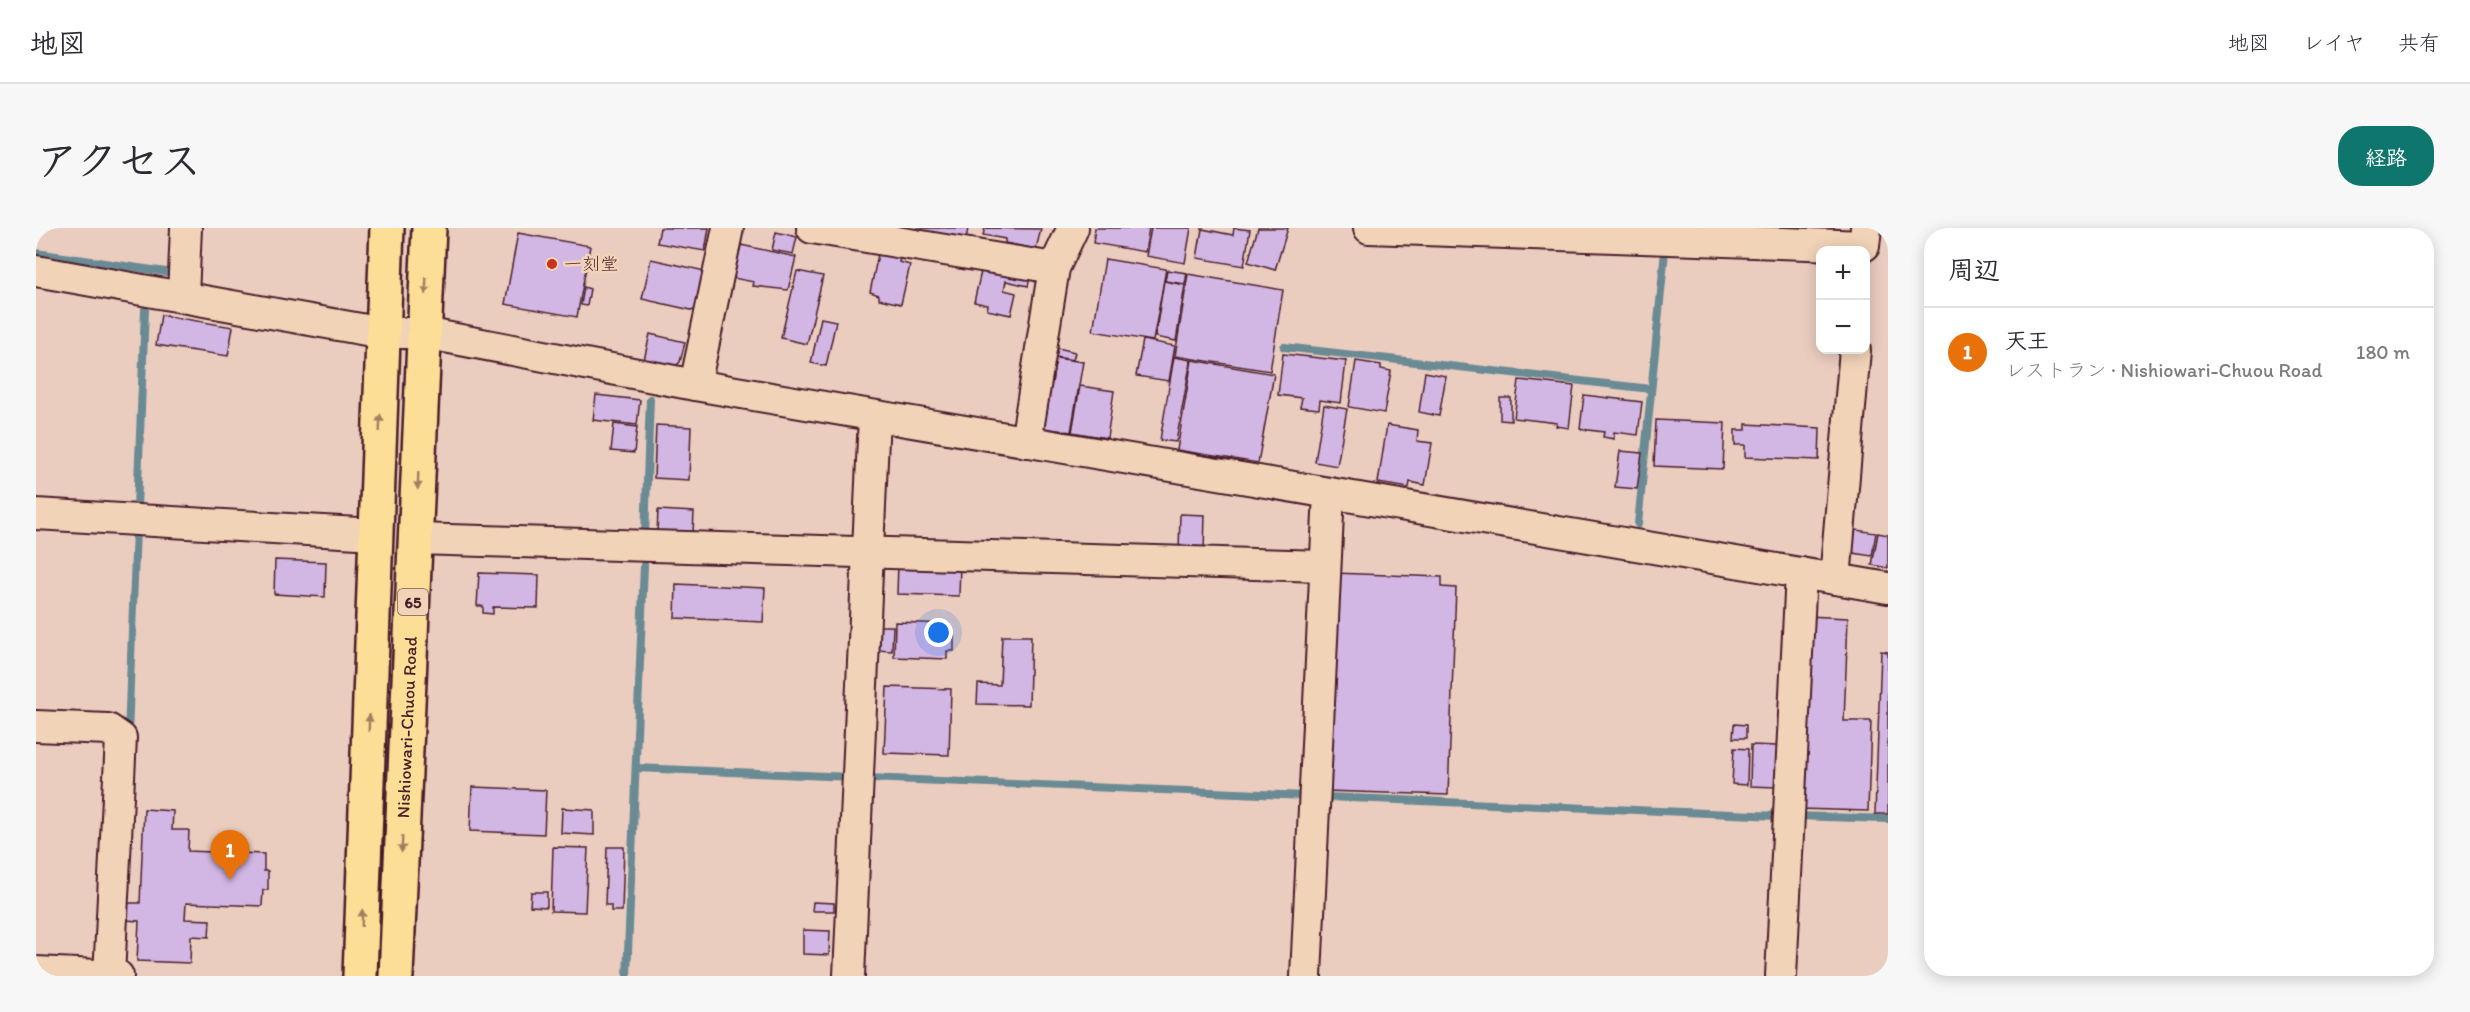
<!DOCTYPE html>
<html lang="ja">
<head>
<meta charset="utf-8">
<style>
	:root { --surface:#fff; --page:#f7f7f7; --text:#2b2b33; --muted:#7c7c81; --line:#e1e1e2; --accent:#0f766e }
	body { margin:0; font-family:Itim,"Klee One",sans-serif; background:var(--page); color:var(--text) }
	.controls { position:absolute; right:18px; top:18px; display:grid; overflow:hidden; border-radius:12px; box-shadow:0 3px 15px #0003 }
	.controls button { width:54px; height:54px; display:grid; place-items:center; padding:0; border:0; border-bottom:2px solid var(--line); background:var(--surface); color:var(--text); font:30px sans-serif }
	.you { position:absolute; left:903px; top:405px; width:21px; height:21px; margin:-15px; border:4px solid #fff; border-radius:50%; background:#1a73e8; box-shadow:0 0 0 9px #1a73e833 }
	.badge { display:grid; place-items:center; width:39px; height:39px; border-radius:50%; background:var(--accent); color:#fff; font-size:20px; font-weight:700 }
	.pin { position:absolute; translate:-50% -50px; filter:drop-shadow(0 2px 3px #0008) }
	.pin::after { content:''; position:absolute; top:32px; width:21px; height:18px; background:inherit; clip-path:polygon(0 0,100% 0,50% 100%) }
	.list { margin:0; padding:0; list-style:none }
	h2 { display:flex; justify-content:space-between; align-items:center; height:78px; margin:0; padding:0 24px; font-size:26px }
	h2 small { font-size:20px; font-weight:400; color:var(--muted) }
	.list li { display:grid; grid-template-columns:39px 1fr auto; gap:18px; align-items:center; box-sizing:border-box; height:90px; padding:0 24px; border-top:2px solid var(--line) }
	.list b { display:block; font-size:22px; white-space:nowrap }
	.list p { margin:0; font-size:20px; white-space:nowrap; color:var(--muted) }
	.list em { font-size:20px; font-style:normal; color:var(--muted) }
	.map { position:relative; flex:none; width:1852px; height:748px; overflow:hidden; border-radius:24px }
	header { display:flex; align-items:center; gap:36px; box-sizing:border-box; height:84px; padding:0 30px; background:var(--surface); border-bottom:2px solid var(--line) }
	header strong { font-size:28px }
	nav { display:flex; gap:33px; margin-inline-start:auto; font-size:21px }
	.intro { display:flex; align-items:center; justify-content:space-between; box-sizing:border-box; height:144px; padding:0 36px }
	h1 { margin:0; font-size:42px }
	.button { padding:15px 27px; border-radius:24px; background:var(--accent); color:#fff; font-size:21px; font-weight:700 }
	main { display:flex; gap:36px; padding:0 36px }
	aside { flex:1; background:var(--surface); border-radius:24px; box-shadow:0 3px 15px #0003 }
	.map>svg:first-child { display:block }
</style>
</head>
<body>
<header>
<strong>地図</strong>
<nav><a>地図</a><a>レイヤ</a><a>共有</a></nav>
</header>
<div class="intro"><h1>アクセス</h1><a class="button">経路</a></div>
<main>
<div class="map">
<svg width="1852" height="748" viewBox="0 0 1852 748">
	<rect width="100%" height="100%" fill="#ebcdc0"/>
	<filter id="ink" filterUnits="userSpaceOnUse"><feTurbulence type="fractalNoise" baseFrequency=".0167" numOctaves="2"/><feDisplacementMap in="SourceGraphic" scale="12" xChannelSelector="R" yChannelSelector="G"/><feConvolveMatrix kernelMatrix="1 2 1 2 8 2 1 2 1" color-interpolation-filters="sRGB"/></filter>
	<g filter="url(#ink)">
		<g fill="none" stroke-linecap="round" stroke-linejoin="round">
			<g stroke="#6b8a94" stroke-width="8">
				<path d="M0,25L130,44"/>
				<path d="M1248,119L1615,161"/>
				<path d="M101,280L109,82"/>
				<path d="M1602,296L1629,23"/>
				<path d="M609,307L614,171"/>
				<path d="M92,507L100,301"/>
				<path d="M600,540L816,549"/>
				<path d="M832,550L1271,568"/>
				<path d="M1291,569L1743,588"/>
				<path d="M1759,588L1852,591"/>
				<path d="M591,748L608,337"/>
			</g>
		</g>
		<g fill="#d2b7e5" stroke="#4a1f2b" stroke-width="1.5">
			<path d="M624,0H673L669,23L621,15Z"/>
			<path d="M881,0H932L930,12L881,2Z"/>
			<path d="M949,0L1005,1L1000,21L969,15V11L947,7Z"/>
			<path d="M1059,0H1113L1109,24L1057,15Z"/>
			<path d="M1115,0H1155L1149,35L1110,28Z"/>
			<path d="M1198,0L1214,2L1208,38L1161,30L1166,1L1197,7Z"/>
			<path d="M1222,0H1252L1239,42L1212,34Z"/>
			<path d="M740,4L761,9L757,26L736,22Z"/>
			<path d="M482,5L554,18L541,89L469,76Z"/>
			<path d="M705,17L760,29L752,62L717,58L718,54L697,50Z"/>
			<path d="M844,17L866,22L863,34L874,37L865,76L843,71V67L834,64Z"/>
			<path d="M615,31L669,43L660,83L606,71Z"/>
			<path d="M1069,31L1130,41L1117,113L1057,103Z"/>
			<path d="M947,35L995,46L992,58L970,53L968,62L980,65L975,87L951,82L952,77L938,74Z"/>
			<path d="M1131,42L1151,45L1149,56L1129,53Z"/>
			<path d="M761,43L787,48L771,116L745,110Z"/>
			<path d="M1152,46L1247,62L1234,143L1139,128Z"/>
			<path d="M1128,53L1149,57L1140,113L1119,109Z"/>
			<path d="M548,59L554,61L551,78L545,77Z"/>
			<path d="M125,87L197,99L192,128L120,117Z"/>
			<path d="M785,90L800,93L790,138L775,135Z"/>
			<path d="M614,106L649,114L644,134L638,139L608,132Z"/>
			<path d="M1107,112L1139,118L1133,153L1100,148Z"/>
			<path d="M1022,120L1039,124L1037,132L1020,129Z"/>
			<path d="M1247,126L1310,133L1305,175L1284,172L1283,181L1264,179L1266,170L1242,167Z"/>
			<path d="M1138,129L1155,132L1140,214L1124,212Z"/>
			<path d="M1020,130L1047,134L1035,204L1008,200Z"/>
			<path d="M1156,132L1238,146L1222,235L1141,222Z"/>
			<path d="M1320,133L1345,137V141L1355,143L1348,185L1313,179Z"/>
			<path d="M1389,144L1410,148L1403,188L1383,184Z"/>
			<path d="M1483,152L1538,158L1533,200L1520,198L1521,195L1478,190Z"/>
			<path d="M1044,158L1078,163L1071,210L1036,204Z"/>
			<path d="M560,167L604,172L601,197L557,192Z"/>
			<path d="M1548,167L1606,174L1602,207L1578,204V211L1567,209L1568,204L1544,201Z"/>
			<path d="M1464,170H1475V193L1464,192Z"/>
			<path d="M1288,177L1311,181L1301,238L1279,234Z"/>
			<path d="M1620,192L1689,195L1687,241L1618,238Z"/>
			<path d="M578,196L601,199L598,225L575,223Z"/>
			<path d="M1710,196L1784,200L1783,232L1709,229V217H1699V202H1710Z"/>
			<path d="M620,197L655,199L653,252L618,250Z"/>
			<path d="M1351,197L1382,202L1381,213L1396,215L1389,257L1374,254L1373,260L1342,255Z"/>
			<path d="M1584,223L1606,225L1601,261L1579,259Z"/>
			<path d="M622,282L658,284L657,306L621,305Z"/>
			<path d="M1144,286L1169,287L1168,323H1143Z"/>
			<path d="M1814,301L1840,305L1836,328L1810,324Z"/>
			<path d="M1842,305L1852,307V340L1836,337Z"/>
			<path d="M239,332L290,334L289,369L238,366Z"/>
			<path d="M862,335L924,337L923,368L861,366Z"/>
			<path d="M443,345L503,347L502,380L457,379V386L447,385V378H441Z"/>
			<path d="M1297,345L1406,349V359L1420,360L1412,567L1289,563Z"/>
			<path d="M640,356L729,360L727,394L639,390Z"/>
			<path d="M1771,388L1812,390L1808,493H1835L1832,583L1763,581Z"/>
			<path d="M859,394L913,396L912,408H918V423H911V431L858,429Z"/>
			<path d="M840,398H857L856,423L839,422Z"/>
			<path d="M966,408H995L993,477L941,476L942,456L964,457Z"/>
			<path d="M1845,423L1852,424V586H1839Z"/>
			<path d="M851,459L915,461L913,527L848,525Z"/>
			<path d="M1698,496L1710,497V510H1697Z"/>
			<path d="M1715,517L1741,518L1740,559L1714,558Z"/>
			<path d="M1698,520L1712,521L1711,557L1696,556Z"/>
			<path d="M436,559L510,562L508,606L434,603Z"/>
			<path d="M526,580L558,582V607L525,605Z"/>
			<path d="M108,581L137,583L136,602H153L152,623L228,626V643H232V662H227L226,678L150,675L149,691L174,692L173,709L155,708L154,735L101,733L103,693L89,692L90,675H104Z"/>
			<path d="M517,619L552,620L549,684L515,683Z"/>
			<path d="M571,619H588L586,683H575V677H569Z"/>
			<path d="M495,664H511V679L494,678Z"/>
			<path d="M777,674L798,675V683H776Z"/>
			<path d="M767,702L794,703L793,727L767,726Z"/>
		</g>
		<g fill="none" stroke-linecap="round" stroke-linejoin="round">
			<defs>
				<g id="street">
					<path d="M776,0L1018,40"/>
					<path d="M1333,0L1828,18L1830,0"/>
					<path d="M0,43L347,105H388L659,157L1852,360"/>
					<path d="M147,68L150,0"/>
					<path d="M659,157L692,0"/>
					<path d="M990,214L1018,40L1037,0"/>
					<path d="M0,286L339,306"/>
					<path d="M379,311L1289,338"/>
					<path d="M1799,351L1819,122"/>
					<path d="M0,498L72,501L85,510L73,748"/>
					<path d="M0,744L82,748"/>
					<path d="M813,748L838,188"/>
					<path d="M1270,748L1293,265"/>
					<path d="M1745,748L1765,345"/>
				</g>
				<g id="primary">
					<path d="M324,748L351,0"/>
					<path id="s1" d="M360,748L393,0"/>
				</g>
			</defs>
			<use href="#street" stroke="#4a1f2b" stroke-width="34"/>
			<use href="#primary" stroke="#4a1f2b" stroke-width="38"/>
			<use href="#street" stroke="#f1d3b7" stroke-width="30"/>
			<use href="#primary" stroke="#fcde96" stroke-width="33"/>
		</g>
		<defs><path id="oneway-solid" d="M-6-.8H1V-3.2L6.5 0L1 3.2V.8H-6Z" transform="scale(1.5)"/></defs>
		<g fill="#a37e60">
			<use href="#oneway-solid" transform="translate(390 58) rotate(92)"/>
			<use href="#oneway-solid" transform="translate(344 195) rotate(-88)"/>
			<use href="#oneway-solid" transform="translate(382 253) rotate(92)"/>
			<use href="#oneway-solid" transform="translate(333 495) rotate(-88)"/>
			<use href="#oneway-solid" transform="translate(366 616) rotate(93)"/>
			<use href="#oneway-solid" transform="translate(326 690) rotate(-88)"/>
		</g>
	</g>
	<circle fill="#c8321e" stroke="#f1d3b7" stroke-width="2" cx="516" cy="36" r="6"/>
	<g text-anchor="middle" stroke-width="5" stroke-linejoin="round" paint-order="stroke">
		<rect fill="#f1d3b7" stroke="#7c5555" stroke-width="1.5" x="362" y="361" width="30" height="26" rx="4.5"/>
		<g font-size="16" font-weight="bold" fill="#4a1f2b">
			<text x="377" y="380">65</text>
		</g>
		<g font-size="18" fill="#4a1f2b" stroke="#f1d3b7" text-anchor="start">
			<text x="528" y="42">一刻堂</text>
		</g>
		<g font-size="18" fill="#4a1f2b" stroke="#f1d3b7">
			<text dy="6" stroke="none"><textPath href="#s1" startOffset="249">Nishiowari-Chuou Road</textPath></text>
		</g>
	</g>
</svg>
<div class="controls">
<button>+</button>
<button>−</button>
</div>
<div class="you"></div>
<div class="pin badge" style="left:194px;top:652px;background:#e8710a">1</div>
</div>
<aside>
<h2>周辺<small></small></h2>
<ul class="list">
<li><span class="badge" style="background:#e8710a">1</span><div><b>天王</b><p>レストラン · Nishiowari-Chuou Road</p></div><em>180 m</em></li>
</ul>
</aside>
</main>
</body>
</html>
